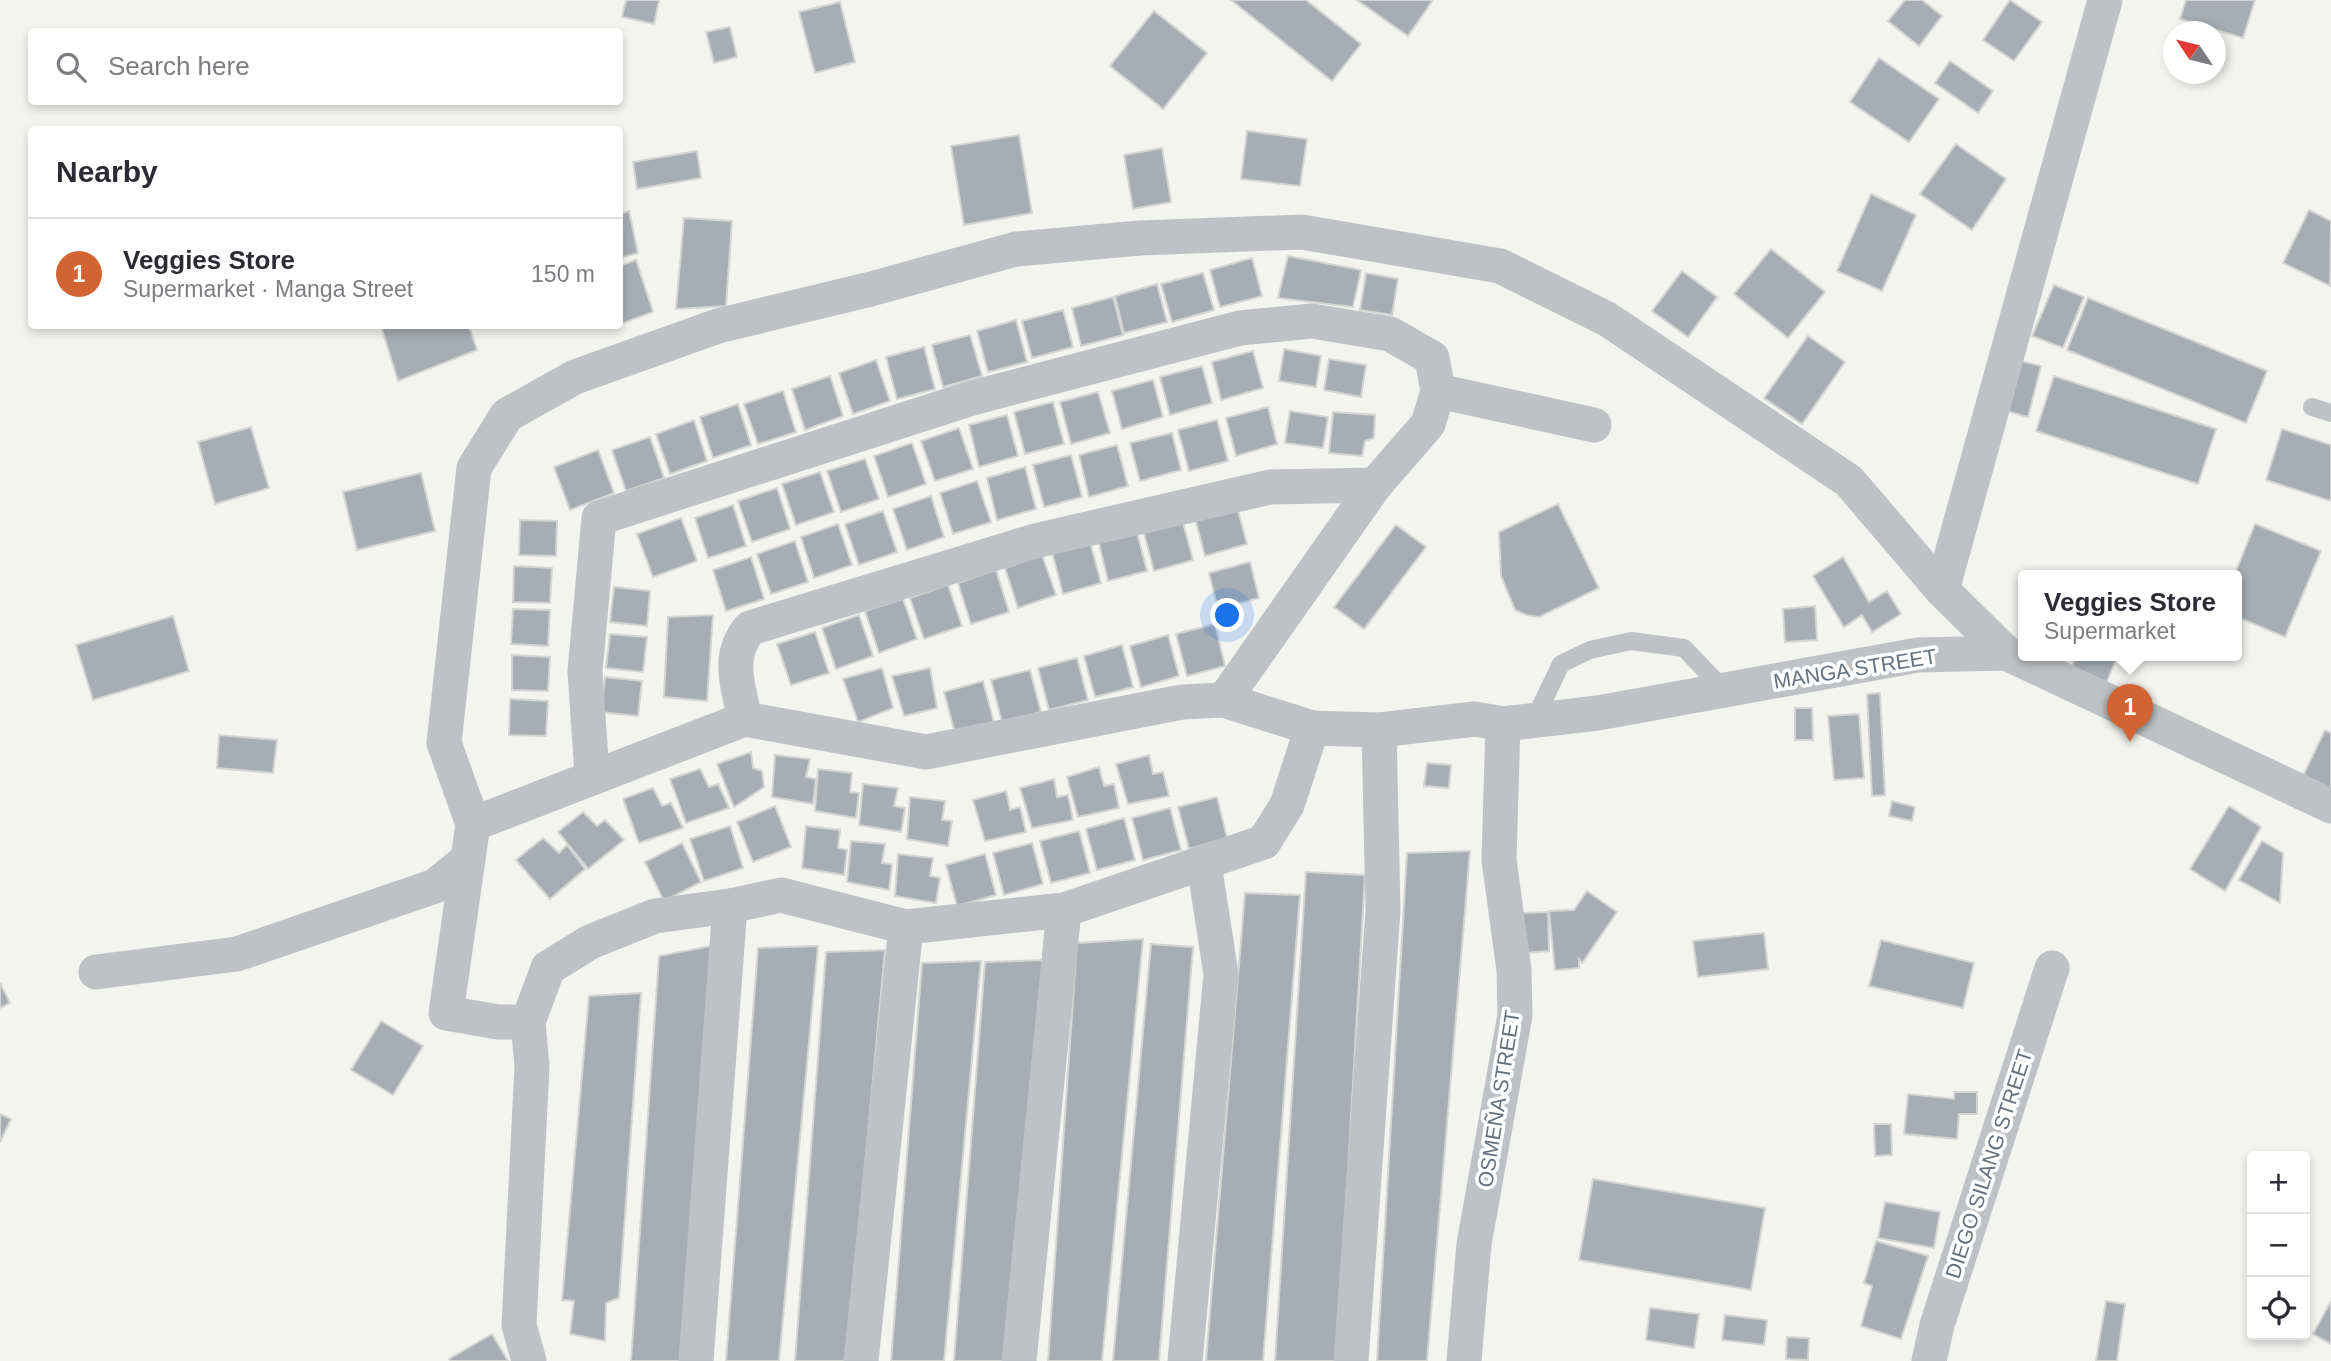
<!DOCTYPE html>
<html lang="en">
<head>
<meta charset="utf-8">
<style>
	:root { --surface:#fff; --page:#f2f2f3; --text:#2b2b33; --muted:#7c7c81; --line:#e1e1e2; --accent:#d26431 }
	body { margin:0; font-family:Arial,sans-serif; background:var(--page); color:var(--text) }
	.controls { position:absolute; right:21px; bottom:21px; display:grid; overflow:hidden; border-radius:7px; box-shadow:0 4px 10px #0003 }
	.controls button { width:63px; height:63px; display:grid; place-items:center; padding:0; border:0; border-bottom:2px solid var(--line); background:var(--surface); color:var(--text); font:35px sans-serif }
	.compass { position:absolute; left:2163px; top:21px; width:63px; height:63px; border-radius:50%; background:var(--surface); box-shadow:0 4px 10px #0003; rotate:305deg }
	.you { position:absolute; left:1228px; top:616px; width:24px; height:24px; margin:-18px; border:5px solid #fff; border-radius:50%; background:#1a73e8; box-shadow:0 0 0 10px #1a73e833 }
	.badge { display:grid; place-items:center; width:46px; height:46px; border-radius:50%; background:var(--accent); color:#fff; font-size:23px; font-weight:700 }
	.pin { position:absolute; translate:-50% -58px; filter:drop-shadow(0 2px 4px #0008) }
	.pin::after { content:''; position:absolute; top:37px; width:24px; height:21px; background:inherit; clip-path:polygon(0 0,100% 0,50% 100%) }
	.popup { position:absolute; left:2018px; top:570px; width:224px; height:91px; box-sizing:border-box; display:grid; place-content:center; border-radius:7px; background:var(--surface); filter:drop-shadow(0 2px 5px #0005); font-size:23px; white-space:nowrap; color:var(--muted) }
	.popup b { font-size:26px; color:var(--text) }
	.popup::after { content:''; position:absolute; left:50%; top:100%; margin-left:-14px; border:14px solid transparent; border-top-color:var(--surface) }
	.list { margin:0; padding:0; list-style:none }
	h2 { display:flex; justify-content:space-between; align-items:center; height:91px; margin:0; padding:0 28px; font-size:30px }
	h2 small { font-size:23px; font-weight:400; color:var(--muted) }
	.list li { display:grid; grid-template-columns:46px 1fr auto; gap:21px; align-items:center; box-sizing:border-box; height:112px; padding:0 28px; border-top:2px solid var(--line) }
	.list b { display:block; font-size:26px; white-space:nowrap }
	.list p { margin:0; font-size:23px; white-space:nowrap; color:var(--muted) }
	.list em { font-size:23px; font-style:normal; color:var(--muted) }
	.icon { flex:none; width:38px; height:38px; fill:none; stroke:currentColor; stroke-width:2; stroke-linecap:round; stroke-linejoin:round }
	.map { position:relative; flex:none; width:2331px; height:1361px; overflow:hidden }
	.search { position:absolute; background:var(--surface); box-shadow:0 4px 10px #0003; left:28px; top:28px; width:595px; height:77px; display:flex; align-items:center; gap:18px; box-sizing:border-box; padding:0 24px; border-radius:7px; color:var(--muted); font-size:26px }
	.panel { position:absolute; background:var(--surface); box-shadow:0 4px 10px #0003; left:28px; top:126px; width:595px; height:203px; border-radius:7px }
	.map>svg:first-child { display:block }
</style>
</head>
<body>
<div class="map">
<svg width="2331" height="1361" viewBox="0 0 2331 1361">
	<rect width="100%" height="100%" fill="#f3f3f0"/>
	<g fill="#a7adb2" stroke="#d4d5d3" stroke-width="2">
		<path d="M626,0H659L654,24L622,17Z"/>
		<path d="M1231,0H1306L1361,44L1332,81Z"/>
		<path d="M1357,0H1433L1408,36Z"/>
		<path d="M1905,0H1922L1942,16L1919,46L1888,21Z"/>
		<path d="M2010,0L2042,22L2014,61L1983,40Z"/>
		<path d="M2186,0H2255L2243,38L2180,19Z"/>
		<path d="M840,2L855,62L815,73L799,12Z"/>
		<path d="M1154,11L1207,53L1163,109L1110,66Z"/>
		<path d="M730,27L737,57L714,63L706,32Z"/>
		<path d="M1879,58L1939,99L1909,142L1850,102Z"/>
		<path d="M1950,61L1993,91L1978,113L1935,83Z"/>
		<path d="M1247,131L1307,139L1300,186L1241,179Z"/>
		<path d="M1019,135L1032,213L964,225L951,146Z"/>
		<path d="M1956,144L2006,179L1972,230L1920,194Z"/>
		<path d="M1162,148L1171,202L1133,209L1124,155Z"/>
		<path d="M697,151L701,178L637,189L633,162Z"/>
		<path d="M1871,194L1916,215L1882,291L1837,271Z"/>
		<path d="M2309,210L2331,221L2330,286L2283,263Z"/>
		<path d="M629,211L638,253L620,258V214Z"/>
		<path d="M684,218L732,221L726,306L676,309Z"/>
		<path d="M1771,249L1825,292L1788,338L1734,294Z"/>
		<path d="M1288,256L1361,270L1353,307L1278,298Z"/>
		<path d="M1252,258L1262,296L1220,307L1210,270Z"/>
		<path d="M636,260L653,312L620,324V266Z"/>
		<path d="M1682,271L1717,297L1688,337L1652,311Z"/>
		<path d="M1203,273L1214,310L1172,322L1161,284Z"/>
		<path d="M1366,273L1398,279L1392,315L1360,310Z"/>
		<path d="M1157,284L1167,322L1124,333L1115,296Z"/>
		<path d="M2054,285L2084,297L2063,348L2032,336Z"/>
		<path d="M1113,297L1123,335L1081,346L1072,308Z"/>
		<path d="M2088,298L2267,371L2246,423L2067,350Z"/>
		<path d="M1063,310L1073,347L1032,358L1022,321Z"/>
		<path d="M1016,320L1027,362L988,372L977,331Z"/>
		<path d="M381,326H469L477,350L398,381Z"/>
		<path d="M970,335L982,376L943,387L932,345Z"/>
		<path d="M1808,336L1845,362L1802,424L1764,398Z"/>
		<path d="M924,347L935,389L897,399L886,357Z"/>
		<path d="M1284,349L1321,356L1316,387L1279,381Z"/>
		<path d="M1253,351L1263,388L1221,400L1212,362Z"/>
		<path d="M1329,359L1366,365L1361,397L1324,390Z"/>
		<path d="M2012,359L2041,366L2028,417L1999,409Z"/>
		<path d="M876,360L890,401L853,414L839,373Z"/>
		<path d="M1202,366L1212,403L1170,415L1160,377Z"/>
		<path d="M830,376L843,416L805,430L792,389Z"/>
		<path d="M2054,376L2216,429L2198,484L2036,431Z"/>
		<path d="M1153,380L1163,417L1122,429L1112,391Z"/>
		<path d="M783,391L796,432L758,444L744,404Z"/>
		<path d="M1098,392L1110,433L1071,444L1060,402Z"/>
		<path d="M1053,402L1064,444L1025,454L1014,412Z"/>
		<path d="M738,404L751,445L713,458L700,417Z"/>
		<path d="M1268,407L1277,444L1236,456L1226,418Z"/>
		<path d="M1290,411L1328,417L1323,448L1285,443Z"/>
		<path d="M1333,412L1375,415L1374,438L1365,441L1362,456L1329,453Z"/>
		<path d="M1007,415L1018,456L979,467L969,425Z"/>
		<path d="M694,420L707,461L670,474L656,434Z"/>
		<path d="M1217,420L1228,461L1189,471L1178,430Z"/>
		<path d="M251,427L269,488L215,504L198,442Z"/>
		<path d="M959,428L973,469L935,481L921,441Z"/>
		<path d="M2282,429L2331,445V501L2266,480Z"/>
		<path d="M1172,433L1181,470L1140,481L1130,443Z"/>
		<path d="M650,437L664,478L626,491L612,450Z"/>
		<path d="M912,443L926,484L888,497L874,456Z"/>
		<path d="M1117,445L1128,486L1089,497L1079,455Z"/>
		<path d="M598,450L614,493L570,510L554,467Z"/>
		<path d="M1071,455L1082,497L1044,507L1033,465Z"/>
		<path d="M865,459L879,499L841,512L827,471Z"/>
		<path d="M1025,467L1036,509L997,520L987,478Z"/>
		<path d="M820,472L834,512L796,525L782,484Z"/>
		<path d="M421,473L435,531L357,550L343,492Z"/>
		<path d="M977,481L991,522L953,534L940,493Z"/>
		<path d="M777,488L790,529L752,542L738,501Z"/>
		<path d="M931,496L944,537L907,550L893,509Z"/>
		<path d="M1558,504L1599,588L1539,617L1527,615L1515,610L1501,576L1499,532Z"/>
		<path d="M733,505L746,546L708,558L695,518Z"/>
		<path d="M1237,507L1247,544L1205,556L1195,518Z"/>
		<path d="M883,511L897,552L859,565L845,524Z"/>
		<path d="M681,518L697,561L653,577L637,534Z"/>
		<path d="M1182,519L1193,560L1154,571L1143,529Z"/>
		<path d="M520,520L557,521L556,556L519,555Z"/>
		<path d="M838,524L852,565L814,578L801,537Z"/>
		<path d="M2255,524L2321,551L2285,637L2237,617V576H2234Z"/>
		<path d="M1396,525L1426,547L1364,629L1334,607Z"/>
		<path d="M1136,529L1147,571L1108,581L1098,539Z"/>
		<path d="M795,541L808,582L771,594L757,554Z"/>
		<path d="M1090,542L1101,583L1063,594L1052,552Z"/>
		<path d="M1042,555L1056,595L1018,608L1005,568Z"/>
		<path d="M751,557L764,599L726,611L713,570Z"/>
		<path d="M1843,557L1869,602L1887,591L1901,614L1872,632L1862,615L1844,627L1813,576Z"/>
		<path d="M1250,562L1259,598L1218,609L1209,573Z"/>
		<path d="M514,566L552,568L550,603L513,602Z"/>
		<path d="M996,570L1009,612L971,624L958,583Z"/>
		<path d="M948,585L962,626L924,639L910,598Z"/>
		<path d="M614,587L650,591L647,626L610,622Z"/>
		<path d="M903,599L917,639L879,653L865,611Z"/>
		<path d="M1815,606L1817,640L1785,642L1783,609Z"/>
		<path d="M513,609L550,610L548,646L511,644Z"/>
		<path d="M713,615L707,701L664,697L668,617Z"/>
		<path d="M859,615L873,656L836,669L822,628Z"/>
		<path d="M173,616L189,671L93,700L76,645Z"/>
		<path d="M1215,624L1225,666L1187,676L1176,634Z"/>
		<path d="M815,632L829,673L791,685L777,644Z"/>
		<path d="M610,634L647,637L643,672L606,668Z"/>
		<path d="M1168,635L1179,676L1141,687L1130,646Z"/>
		<path d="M1122,645L1133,687L1095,697L1084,656Z"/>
		<path d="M512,655L550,657L548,691L512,690Z"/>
		<path d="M2076,656L2116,659L2106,684L2071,669Z"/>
		<path d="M1077,658L1088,700L1049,710L1038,668Z"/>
		<path d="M882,668L893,708L858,722L843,679Z"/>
		<path d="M930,668L937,708L904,716L892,676Z"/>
		<path d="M1030,670L1041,712L1002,722L991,680Z"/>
		<path d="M605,677L642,681L638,716L601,712Z"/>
		<path d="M983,681L994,723L955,733L944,692Z"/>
		<path d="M1880,693L1885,795L1872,796L1867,694Z"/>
		<path d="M510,699L548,701L546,736L509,735Z"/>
		<path d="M1795,708H1812L1813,740H1795Z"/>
		<path d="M1859,714L1864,778L1834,780L1828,716Z"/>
		<path d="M2325,730L2331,733V789L2303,776Z"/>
		<path d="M219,735L277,740L273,773L217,768Z"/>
		<path d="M751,752L753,768L762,771L764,787L734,807L717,764Z"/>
		<path d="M775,755L810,759L806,777L816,779L813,804L772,797Z"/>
		<path d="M1149,755L1153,774L1163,772L1169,796L1128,804L1116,764Z"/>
		<path d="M1427,763L1451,765L1449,788L1424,786Z"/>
		<path d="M1099,767L1104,786L1114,784L1119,808L1078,817L1067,777Z"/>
		<path d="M700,769L709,787L718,784L729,808L686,823L670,779Z"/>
		<path d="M818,769L852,773L850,792L859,793L856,818L815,811Z"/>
		<path d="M1054,779L1057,797L1068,795L1073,820L1032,828L1020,788Z"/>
		<path d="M863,784L898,788L894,806L905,808L901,832L859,825Z"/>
		<path d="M653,788L662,806L671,803L683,828L639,843L623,799Z"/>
		<path d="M1006,791L1010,810L1020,807L1026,832L985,841L973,800Z"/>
		<path d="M910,797L945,801L942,820L952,821L948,846L907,839Z"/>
		<path d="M1217,797L1227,838L1189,849L1178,807Z"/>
		<path d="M1892,801L1915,807L1912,821L1889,816Z"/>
		<path d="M775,806L791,847L753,862L737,822Z"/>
		<path d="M2229,806L2261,827L2225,891L2190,869Z"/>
		<path d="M1170,808L1181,850L1143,860L1132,818Z"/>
		<path d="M583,812L597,826L605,820L624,840L588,869L558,832Z"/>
		<path d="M1124,818L1135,860L1097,870L1086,829Z"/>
		<path d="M730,826L743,868L704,881L690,839Z"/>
		<path d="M806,826L840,830L838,848L847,850L844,875L802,868Z"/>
		<path d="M1079,831L1090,873L1051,883L1040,841Z"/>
		<path d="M543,838L559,853L567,845L585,869L550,899L516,860Z"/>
		<path d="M851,841L885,844L882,863L892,864L889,890L847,882Z"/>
		<path d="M2262,841L2283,853L2280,903L2239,880Z"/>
		<path d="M682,843L701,882L664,901L645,862Z"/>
		<path d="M1032,843L1043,884L1004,895L993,853Z"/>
		<path d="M1470,851L1427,1361H1377L1407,853Z"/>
		<path d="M898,854L933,858L930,876L940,878L936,903L895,896Z"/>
		<path d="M985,854L996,895L957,906L946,865Z"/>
		<path d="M1306,872L1365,875L1337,1361H1275Z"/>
		<path d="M1587,891L1617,912L1582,963L1579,959V968L1555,970L1549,911L1574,910Z"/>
		<path d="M1245,893L1300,895L1263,1361H1206Z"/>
		<path d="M1548,912L1549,951L1524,953L1522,913Z"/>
		<path d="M1764,933L1768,969L1698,977L1693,941Z"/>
		<path d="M1143,939L1102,1361H1048L1077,943Z"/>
		<path d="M1881,940L1974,963L1963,1008L1869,986Z"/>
		<path d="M1151,944L1193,947L1159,1361H1113Z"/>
		<path d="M716,945L683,1361H631L659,956Z"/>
		<path d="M818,946L779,1361H726L758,948Z"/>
		<path d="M885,950L847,1361H795L826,952Z"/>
		<path d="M1045,960L1008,1361H954L985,962Z"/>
		<path d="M981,961L944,1361H891L922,963Z"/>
		<path d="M0,983L10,1003L0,1008Z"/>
		<path d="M641,993L619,1298L606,1303L605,1341L570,1334L574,1301L562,1300L589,996Z"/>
		<path d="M381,1021L423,1046L393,1095L351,1070Z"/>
		<path d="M1954,1092H1977V1114H1959L1957,1139L1904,1134L1908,1094L1954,1099Z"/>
		<path d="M0,1114L11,1119L0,1142Z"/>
		<path d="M1874,1124H1891L1892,1155L1875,1156Z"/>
		<path d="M1593,1179L1765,1208L1751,1290L1579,1260Z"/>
		<path d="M1885,1202L1940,1212L1934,1248L1878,1238Z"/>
		<path d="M1876,1241L1928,1256L1901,1339L1861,1326L1872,1286L1864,1283Z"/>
		<path d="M2106,1301L2125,1304L2117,1361H2096Z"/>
		<path d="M2331,1301V1344L2313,1334Z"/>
		<path d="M1650,1308L1699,1314L1694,1348L1646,1340Z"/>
		<path d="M1725,1315L1767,1320L1764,1345L1722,1340Z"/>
		<path d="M492,1334L508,1361H451L449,1359Z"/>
		<path d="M1787,1337L1809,1338L1808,1360L1786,1359Z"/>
	</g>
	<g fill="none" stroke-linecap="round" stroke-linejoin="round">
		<g stroke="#bfc2c5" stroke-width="18">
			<path d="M2312,407L2331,413"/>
			<path d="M1534,720L1561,664L1590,650L1631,641L1684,648L1724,690"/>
		</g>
		<g stroke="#bfc2c5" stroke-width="35">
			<path d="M1438,391L1594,425"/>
			<path d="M1942,590L2105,0"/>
			<path d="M745,719C738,686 726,656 750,628L1035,541L1270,487L1375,485"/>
			<path d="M592,775L585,671L599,518L972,398L1240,328L1312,321L1390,334L1432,358L1438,391L1428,424L1375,485L1224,700"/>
			<path d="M473,824L444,743L474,468L507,415L575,377L718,326L871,289L1016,249L1140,238L1302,232L1500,266L1607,319L1849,481L1942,590L2006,653"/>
			<path d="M96,972L237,954L435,886L467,860"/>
			<path d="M528,1022H498L446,1013L473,824L745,719L926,752L1182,702L1224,700L1312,728"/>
			<path d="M529,1361L519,1325L532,1066L528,1022L548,968L590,942L655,916L730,906L781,895L906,927L1064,910L1264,842L1287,805L1312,728L1379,730L1475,719L1503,724"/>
			<path d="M696,1361L730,906"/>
			<path d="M861,1361L906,927"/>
			<path d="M1019,1361L1064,910"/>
			<path d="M1185,1361L1221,974L1204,864"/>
			<path d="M1351,1361L1383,910L1379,730"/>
			<path d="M1464,1361L1474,1244L1515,1015L1514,970L1499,860L1503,724L1598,713L1918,655L2006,653L2331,806"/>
			<path d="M1929,1361L1937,1325L2052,968"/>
		</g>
	</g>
	<g text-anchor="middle" stroke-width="7" stroke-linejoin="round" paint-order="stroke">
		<g font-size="21" fill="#65717e" stroke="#fff">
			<text transform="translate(1855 669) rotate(-9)" y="7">MANGA STREET</text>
			<text transform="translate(1499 1099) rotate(-81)" y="7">OSMEÑA STREET</text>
			<text transform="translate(1989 1164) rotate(-72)" y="7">DIEGO SILANG STREET</text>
		</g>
	</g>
</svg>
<div class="controls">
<button>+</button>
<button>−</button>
<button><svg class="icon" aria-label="locate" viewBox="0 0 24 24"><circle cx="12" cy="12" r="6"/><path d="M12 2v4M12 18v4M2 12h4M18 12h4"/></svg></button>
</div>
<svg class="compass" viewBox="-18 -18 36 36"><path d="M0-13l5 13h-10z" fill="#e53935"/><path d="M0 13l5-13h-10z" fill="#7c7c81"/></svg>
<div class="you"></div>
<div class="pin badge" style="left:2130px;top:742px">1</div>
<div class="popup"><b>Veggies Store</b>Supermarket</div>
<div class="search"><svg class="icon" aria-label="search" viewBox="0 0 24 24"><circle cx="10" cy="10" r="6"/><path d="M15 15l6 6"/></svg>Search here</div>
<section class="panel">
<h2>Nearby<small></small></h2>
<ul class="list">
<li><span class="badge">1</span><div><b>Veggies Store</b><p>Supermarket · Manga Street</p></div><em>150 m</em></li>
</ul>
</section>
</div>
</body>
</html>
